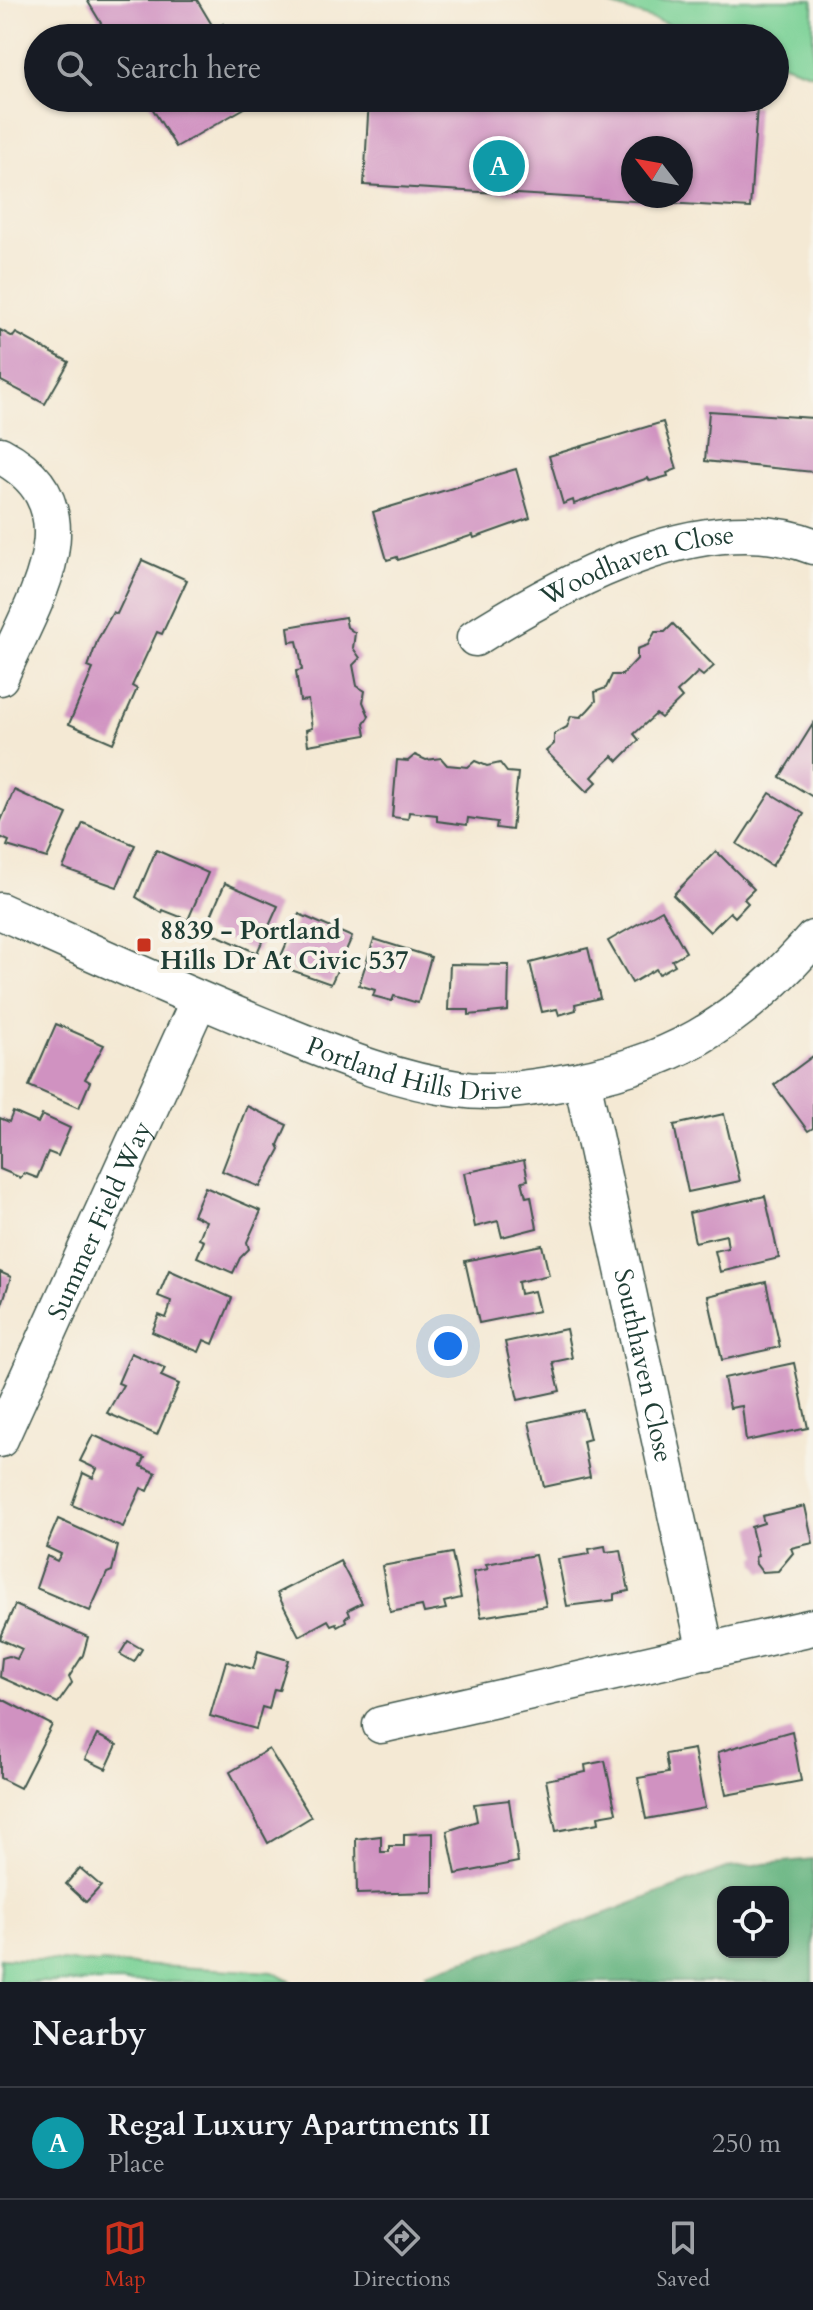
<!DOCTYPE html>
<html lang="en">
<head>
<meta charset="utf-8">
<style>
	:root { --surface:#171b24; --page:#20242c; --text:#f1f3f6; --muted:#9ea1a6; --line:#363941; --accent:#c8321e }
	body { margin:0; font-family:Cardo,serif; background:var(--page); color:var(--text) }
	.controls { position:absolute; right:24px; bottom:24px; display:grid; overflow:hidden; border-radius:16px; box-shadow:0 2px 6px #0004 }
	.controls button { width:72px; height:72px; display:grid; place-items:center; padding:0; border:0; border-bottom:2px solid var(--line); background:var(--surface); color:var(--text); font:40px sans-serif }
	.compass { position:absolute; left:621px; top:136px; width:72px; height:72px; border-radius:50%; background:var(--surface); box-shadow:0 2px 6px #0004; rotate:301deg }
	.you { position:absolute; left:448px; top:1346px; width:28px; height:28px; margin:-20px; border:6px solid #fff; border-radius:50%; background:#1a73e8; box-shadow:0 0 0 12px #1a73e833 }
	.badge { display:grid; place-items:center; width:52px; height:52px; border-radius:50%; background:var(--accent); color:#fff; font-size:26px; font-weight:700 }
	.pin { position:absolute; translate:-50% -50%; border:4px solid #fff; box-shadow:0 2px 8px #0006 }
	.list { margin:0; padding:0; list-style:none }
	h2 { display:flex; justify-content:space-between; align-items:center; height:104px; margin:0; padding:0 32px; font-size:34px }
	h2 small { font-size:26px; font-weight:400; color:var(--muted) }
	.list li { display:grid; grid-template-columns:52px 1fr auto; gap:24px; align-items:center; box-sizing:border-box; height:112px; padding:0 32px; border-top:2px solid var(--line) }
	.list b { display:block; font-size:30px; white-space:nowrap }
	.list p { margin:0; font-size:26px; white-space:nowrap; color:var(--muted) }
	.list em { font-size:26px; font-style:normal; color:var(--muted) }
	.icon { flex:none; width:44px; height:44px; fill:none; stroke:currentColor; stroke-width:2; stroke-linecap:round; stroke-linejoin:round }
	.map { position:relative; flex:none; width:813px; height:1982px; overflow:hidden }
	.search { position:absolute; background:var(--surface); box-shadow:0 2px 6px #0004; left:24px; right:24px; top:24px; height:88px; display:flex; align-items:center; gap:20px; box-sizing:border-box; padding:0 28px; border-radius:44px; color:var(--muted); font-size:30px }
	.sheet { height:216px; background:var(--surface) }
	nav { display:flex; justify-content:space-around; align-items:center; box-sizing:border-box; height:112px; border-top:2px solid var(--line); background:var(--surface); font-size:22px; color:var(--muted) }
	nav a { display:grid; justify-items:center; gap:4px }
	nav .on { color:var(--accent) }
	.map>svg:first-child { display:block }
</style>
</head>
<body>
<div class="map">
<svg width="813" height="1982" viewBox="0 0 813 1982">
	<rect width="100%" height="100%" fill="#f7f3e8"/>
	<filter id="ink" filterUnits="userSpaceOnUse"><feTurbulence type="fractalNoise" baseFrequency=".0125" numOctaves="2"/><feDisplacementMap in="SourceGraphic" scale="16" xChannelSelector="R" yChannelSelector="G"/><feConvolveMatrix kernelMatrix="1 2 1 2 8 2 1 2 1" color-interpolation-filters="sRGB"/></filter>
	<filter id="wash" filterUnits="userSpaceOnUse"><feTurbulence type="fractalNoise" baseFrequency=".006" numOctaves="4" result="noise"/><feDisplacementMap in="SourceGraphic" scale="32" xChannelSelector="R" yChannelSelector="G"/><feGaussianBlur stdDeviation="1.8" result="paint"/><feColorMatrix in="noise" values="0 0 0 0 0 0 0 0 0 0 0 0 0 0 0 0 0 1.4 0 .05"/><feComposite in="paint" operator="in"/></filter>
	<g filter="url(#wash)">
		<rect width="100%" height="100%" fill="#f4e9d4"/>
		<g fill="#7ad196" stroke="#4c8765" stroke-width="2">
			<path d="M580,0H813V74L775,61V38H708L605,3Z"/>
			<path d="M0,1958L273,1972L292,1982H0Z"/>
		</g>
		<path fill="#63b37f" stroke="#41785a" stroke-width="2" fill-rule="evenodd" d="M813,1859V1982H429L425,1973L553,1933L726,1868ZM723,1892H783V1952H723Z"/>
		<g id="blocks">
			<g fill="#d092c1" fill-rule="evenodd">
				<path d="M87,0H197L215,30L223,24L230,37L110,38Z"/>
				<path d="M146,98H255L257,101L176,147Z"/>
				<path d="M369,98H622L757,106L750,208L364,185ZM633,148H681V196H633Z"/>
				<path d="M0,330L13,337L16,333L69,362L45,404L1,381Z"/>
				<path d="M709,411L813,418V472L705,461Z"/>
				<path d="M663,422L677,469L667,473L668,476L650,481L648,478L574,504L573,500L563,504L549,456Z"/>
				<path d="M516,469L530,518L474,538L473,535L398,560L397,557L387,560L373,512Z"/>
				<path d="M142,560L187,580L162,634L157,632L132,686L137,689L113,743L69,724L93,669L88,667L98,639L113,612L117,614Z"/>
				<path d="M345,617L347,627L355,633L353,648L360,658L353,665L357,686L365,691L363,702L369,716L364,724L366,735L308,745L306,730L312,728L308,700L300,701L296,671L302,670L300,655L297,641L290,642L288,627Z"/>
				<path d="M673,624L714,666L703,676L698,672L688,682L677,692L682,698L661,718L656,714L634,734L639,740L618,761L613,756L602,766L592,777L597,782L587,792L546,751L554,744V734L567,727L571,716L581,717L588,710L596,701L595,692L606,688L612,675H622L637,659V649L648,645L655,632H665Z"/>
				<path d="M813,724V797L780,777Z"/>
				<path d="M415,755L426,760L441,758L447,765L468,767L475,761L487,766L500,763L507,772L518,773L512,830L496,828L497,822L482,820L468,818L467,825L437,821V815L409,812L408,819L392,817L397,760L408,761Z"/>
				<path d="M14,790L67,814L47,858L7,846L9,841L0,837V823Z"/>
				<path d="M770,793L804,814L772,866L737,844Z"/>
				<path d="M83,823L135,845L117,887L63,868Z"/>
				<path d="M156,850L208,873L188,920L163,910L162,913L136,897Z"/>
				<path d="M716,851L754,889L744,899L748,903L735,917L730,912L710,932L673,895Z"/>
				<path d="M225,883L278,906L257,953L205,930Z"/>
				<path d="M662,910L686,952L672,960L675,965L659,974L656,969L632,983L608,941Z"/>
				<path d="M299,914L352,937L331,984L291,970L293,966L279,961Z"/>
				<path d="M374,939L431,957L418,1003L394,996L392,1001L373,996L375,990L359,985Z"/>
				<path d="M588,948L600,998L575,1004L576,1010L559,1015L557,1009L542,1012L530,963Z"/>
				<path d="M450,964L509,965L508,1011L469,1015V1010H448Z"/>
				<path d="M56,1024L104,1045L85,1079L90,1082L79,1108L29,1086Z"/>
				<path d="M813,1056V1128L808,1131L774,1085Z"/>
				<path d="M247,1106L287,1125L278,1145L280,1149L260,1187L222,1171Z"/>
				<path d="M13,1112L38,1123L42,1115L70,1128L58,1156L48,1152L37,1178L24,1173L21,1178L0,1169V1118L9,1122Z"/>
				<path d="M724,1114L740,1181L688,1192L674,1125Z"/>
				<path d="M524,1160L528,1180L522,1181L526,1197L531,1196L537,1228L502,1237L498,1221L475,1227L464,1173Z"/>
				<path d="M205,1187L261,1211L247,1242L249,1249L240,1258L233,1273L197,1257L204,1241L199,1239L206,1221L193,1215Z"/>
				<path d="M765,1196L779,1258L720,1272L715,1251L728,1248L726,1235L695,1242L689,1213Z"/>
				<path d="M542,1245L549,1275L518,1282L520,1294L534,1291L539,1311L479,1323L465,1261Z"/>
				<path d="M169,1270L232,1298L213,1344L204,1340L199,1352L152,1332L159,1315L166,1318L169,1310L171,1301L158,1296Z"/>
				<path d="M0,1272L11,1277L0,1310Z"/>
				<path d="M766,1282L780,1347L722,1360L708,1296Z"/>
				<path d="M566,1329L572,1358L553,1362L560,1391L518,1400L505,1342Z"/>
				<path d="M131,1353L165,1368L161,1376L179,1384L157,1435L107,1413L123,1385L118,1383Z"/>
				<path d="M794,1363L808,1428L746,1441L742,1406L730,1408L724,1378Z"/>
				<path d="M583,1410L590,1439L583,1441L590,1477L544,1487L529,1422Z"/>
				<path d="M93,1435L145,1458L141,1466L156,1473L148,1491L141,1488L123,1527L72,1505L83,1473L93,1478L97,1469L80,1461Z"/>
				<path d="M805,1506L813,1543L791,1548L793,1553L778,1571L762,1572L756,1564L755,1557L758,1556L751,1527L764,1523L762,1516Z"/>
				<path d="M58,1519L118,1546L112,1571L107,1573L90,1611L36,1588L47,1556L57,1561L61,1554L46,1547Z"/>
				<path d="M605,1546L606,1552L621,1550L629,1591L614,1594V1600L567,1606L558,1559L590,1554L589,1549Z"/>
				<path d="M452,1553L461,1598L444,1602L446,1609L424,1613L422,1606L390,1612L382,1566Z"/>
				<path d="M535,1555L546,1606L481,1617L473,1572L488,1569L486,1564Z"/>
				<path d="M340,1561L362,1603L348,1610L350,1615L345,1618L346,1621L337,1626L336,1623L331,1625L328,1620L299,1636L277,1593Z"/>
				<path d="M15,1605L88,1637L83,1655L69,1677L72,1683L58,1703L0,1677L2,1658L9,1656L17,1659L22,1649L0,1639Z"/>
				<path d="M128,1641L142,1649L134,1662L120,1654Z"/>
				<path d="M258,1651L288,1660L279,1690L274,1689L269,1709L262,1707L256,1729L210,1716L226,1661L253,1669Z"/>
				<path d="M0,1698L52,1725L20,1788L0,1778Z"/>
				<path d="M792,1731L801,1781L726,1795L718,1752Z"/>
				<path d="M97,1735L117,1745L106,1769L85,1759Z"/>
				<path d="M269,1749L311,1817L268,1843L230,1772Z"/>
				<path d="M694,1749L705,1808L646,1819L638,1778L668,1773L665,1754Z"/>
				<path d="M605,1761L616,1813L598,1816L599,1823L556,1831L546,1780L586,1772L585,1765Z"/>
				<path d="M509,1800L518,1862L456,1874L447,1831L477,1821L474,1804Z"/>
				<path d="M433,1833V1892L357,1894L356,1839L381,1836V1852H389V1846H404V1834Z"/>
				<path d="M80,1868L101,1886L86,1902L66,1884Z"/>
			</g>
		</g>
	</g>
	<g filter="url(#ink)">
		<use href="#blocks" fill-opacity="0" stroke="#3f574c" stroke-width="2"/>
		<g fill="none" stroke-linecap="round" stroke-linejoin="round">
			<defs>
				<g id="minor">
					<path d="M0,455C99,507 32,603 0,677"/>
					<path id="s1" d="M475,638C564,582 705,504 813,546"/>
					<path id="s2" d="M0,911C91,952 181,993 273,1030C333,1054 393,1080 458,1089C490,1094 523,1089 555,1084C667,1067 738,1025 813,939"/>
					<path id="s3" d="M582,1080L706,1652"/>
					<path id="s4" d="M0,1439L199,1000"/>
					<path d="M381,1725L813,1627"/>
				</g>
			</defs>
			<use href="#minor" stroke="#3f574c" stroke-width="39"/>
			<use href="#minor" stroke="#fff" stroke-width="36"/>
		</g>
	</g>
	<rect fill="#c8321e" stroke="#f7f3e8" stroke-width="3" x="136" y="937" width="16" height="16" rx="4"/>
	<g text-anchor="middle" stroke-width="8" stroke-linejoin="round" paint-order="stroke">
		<g font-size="26" fill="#1f3d34" stroke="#f7f3e8">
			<text dy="9" stroke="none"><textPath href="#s1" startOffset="180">Woodhaven Close</textPath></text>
			<text dy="9" stroke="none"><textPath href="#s2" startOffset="446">Portland Hills Drive</textPath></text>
			<text dy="9" stroke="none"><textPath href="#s4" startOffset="240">Summer Field Way</textPath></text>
			<text dy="9" stroke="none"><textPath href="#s3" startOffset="292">Southhaven Close</textPath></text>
		</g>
		<g font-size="26" font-weight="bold" fill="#1f3d34" stroke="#f7f3e8" text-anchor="start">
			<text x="160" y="939">8839 - Portland<tspan x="160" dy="30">Hills Dr At Civic 537</tspan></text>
		</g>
	</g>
</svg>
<div class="controls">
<button><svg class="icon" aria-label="locate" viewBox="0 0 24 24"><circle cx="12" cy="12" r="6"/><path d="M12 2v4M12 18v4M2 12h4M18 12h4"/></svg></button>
</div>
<svg class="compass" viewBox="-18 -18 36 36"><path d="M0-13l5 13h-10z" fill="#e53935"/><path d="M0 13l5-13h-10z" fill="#9ea1a6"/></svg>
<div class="you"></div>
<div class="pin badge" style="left:499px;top:166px;background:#0f9aa8">A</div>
<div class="search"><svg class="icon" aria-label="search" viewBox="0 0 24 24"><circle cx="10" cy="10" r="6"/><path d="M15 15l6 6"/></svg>Search here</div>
</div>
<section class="sheet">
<h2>Nearby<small></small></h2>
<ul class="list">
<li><span class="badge" style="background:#0f9aa8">A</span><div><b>Regal Luxury Apartments II</b><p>Place</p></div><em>250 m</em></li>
</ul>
</section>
<nav>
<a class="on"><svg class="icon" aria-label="map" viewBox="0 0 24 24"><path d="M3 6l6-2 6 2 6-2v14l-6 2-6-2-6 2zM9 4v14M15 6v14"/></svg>Map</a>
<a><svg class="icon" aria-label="directions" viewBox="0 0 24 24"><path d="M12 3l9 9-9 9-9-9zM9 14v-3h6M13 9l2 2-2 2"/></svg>Directions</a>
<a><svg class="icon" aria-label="saved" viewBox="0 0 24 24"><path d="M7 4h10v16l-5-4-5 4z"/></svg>Saved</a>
</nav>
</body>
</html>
